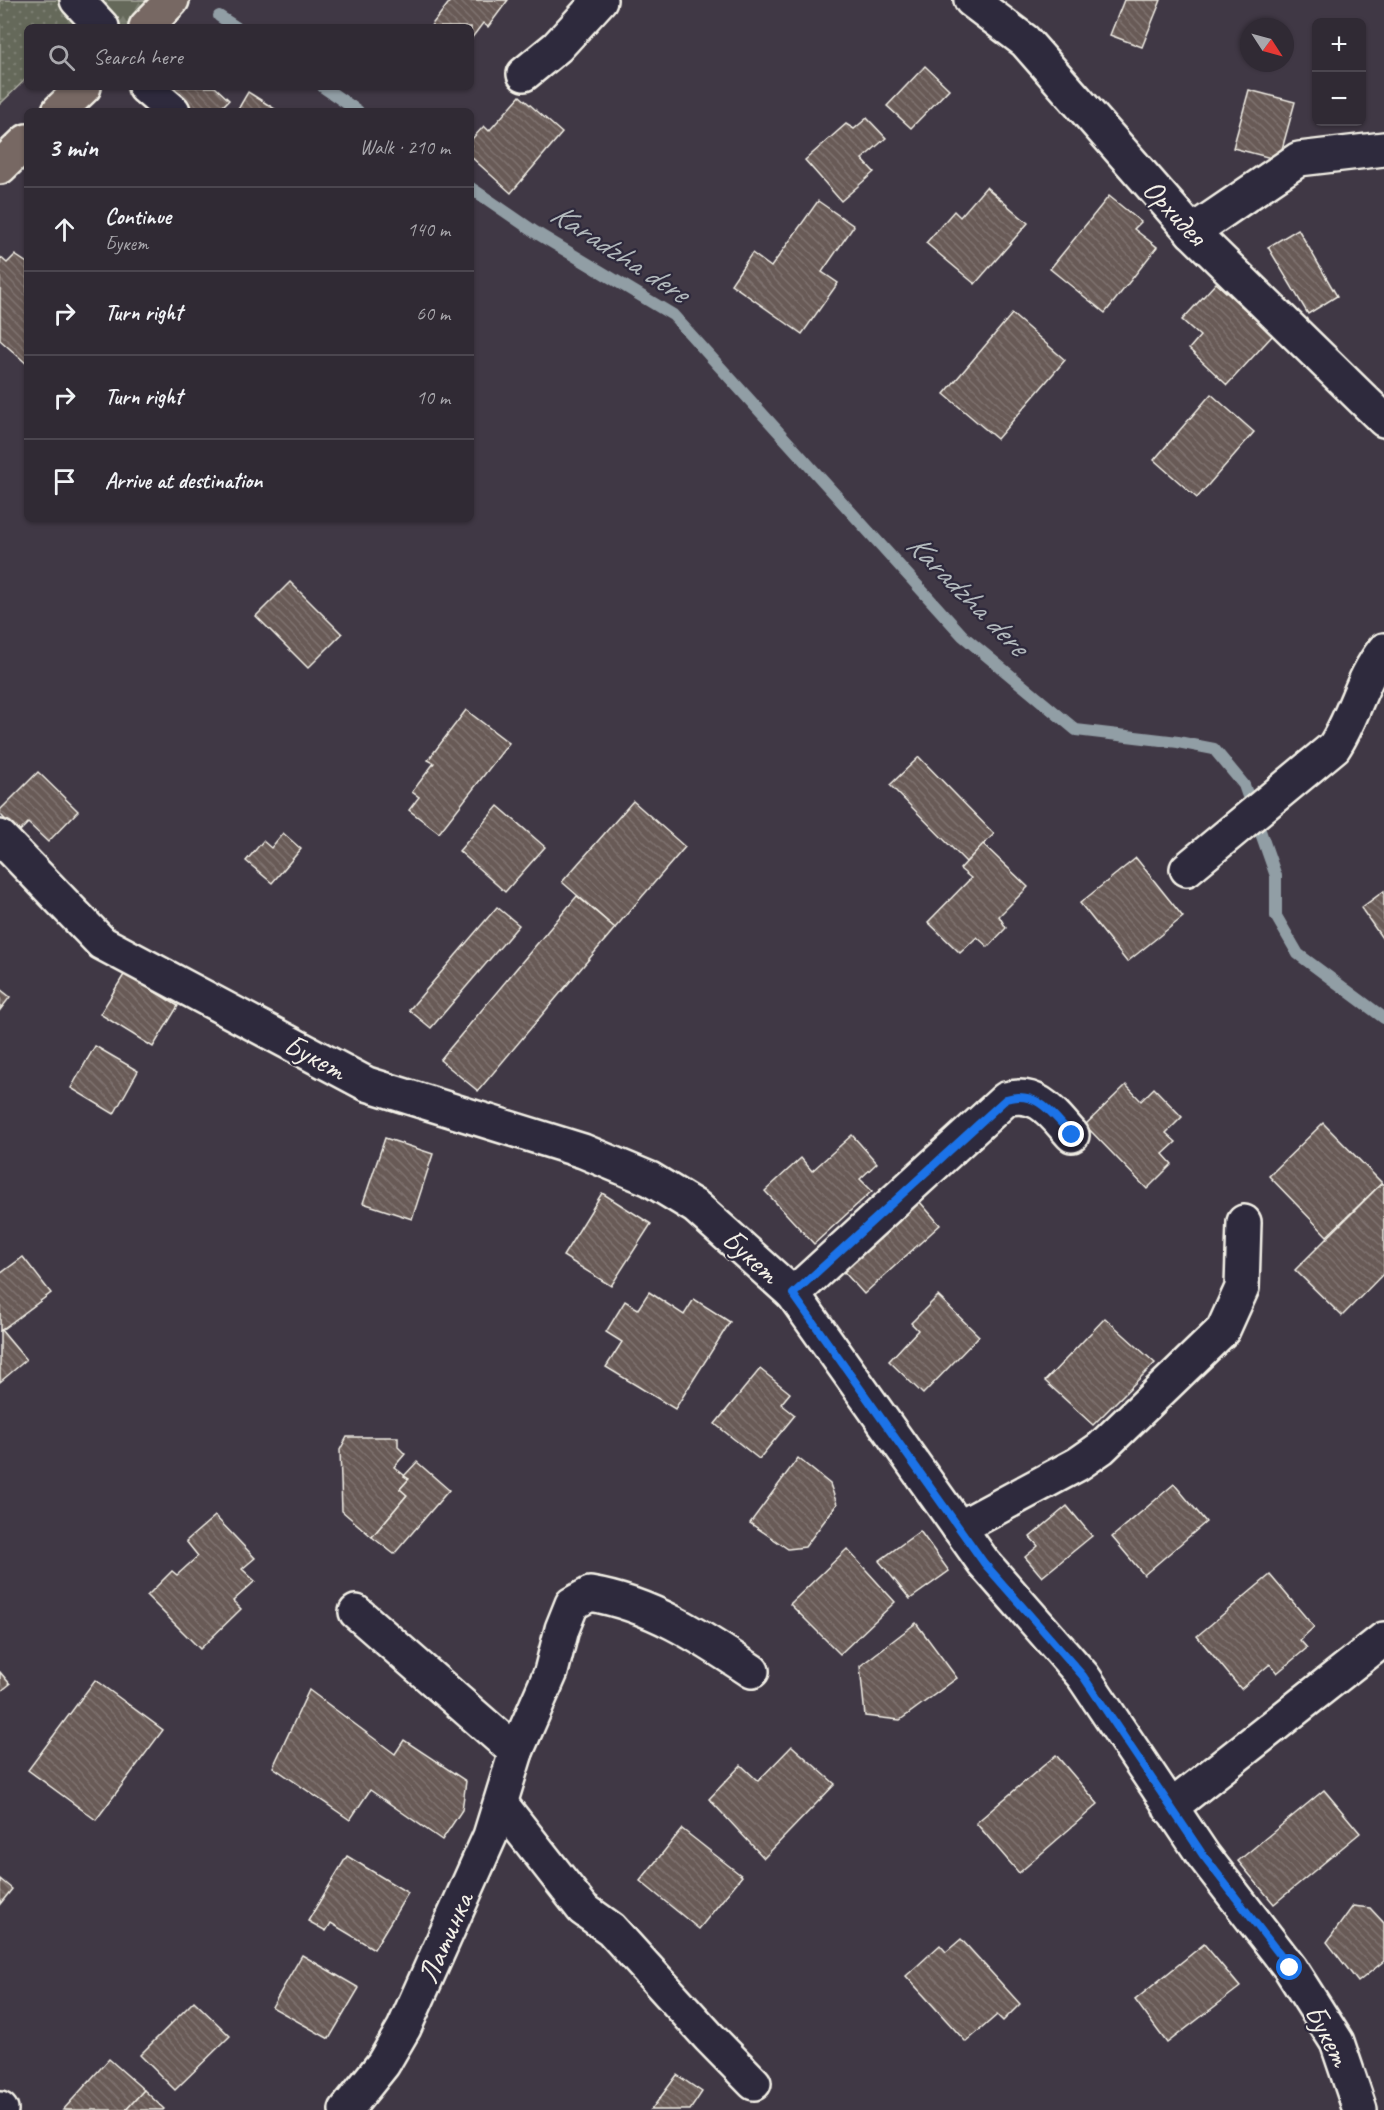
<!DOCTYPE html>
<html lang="en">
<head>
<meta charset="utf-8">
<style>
	:root { --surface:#302a34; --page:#3c3640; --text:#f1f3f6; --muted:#a8a7ac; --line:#4b464f }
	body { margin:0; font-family:Caveat,sans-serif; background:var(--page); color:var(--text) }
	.controls { position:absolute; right:18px; top:18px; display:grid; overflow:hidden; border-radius:9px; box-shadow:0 2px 4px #0004 }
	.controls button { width:54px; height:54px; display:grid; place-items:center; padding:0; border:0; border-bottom:2px solid var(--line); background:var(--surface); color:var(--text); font:30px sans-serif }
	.compass { position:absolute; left:1240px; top:18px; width:54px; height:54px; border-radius:50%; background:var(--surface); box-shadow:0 2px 4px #0004; rotate:126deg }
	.stop { position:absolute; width:18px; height:18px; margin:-14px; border:4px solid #1a73e8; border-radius:50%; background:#fff }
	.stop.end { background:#1a73e8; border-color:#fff; box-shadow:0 2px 6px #0008 }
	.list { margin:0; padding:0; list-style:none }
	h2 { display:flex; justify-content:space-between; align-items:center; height:78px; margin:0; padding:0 24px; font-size:26px }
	h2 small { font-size:20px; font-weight:400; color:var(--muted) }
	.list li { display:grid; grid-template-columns:39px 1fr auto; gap:18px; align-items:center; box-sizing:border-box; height:84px; padding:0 24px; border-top:2px solid var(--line) }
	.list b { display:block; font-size:22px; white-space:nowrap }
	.list p { margin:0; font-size:20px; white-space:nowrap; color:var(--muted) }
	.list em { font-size:20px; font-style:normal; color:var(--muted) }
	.icon { flex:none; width:33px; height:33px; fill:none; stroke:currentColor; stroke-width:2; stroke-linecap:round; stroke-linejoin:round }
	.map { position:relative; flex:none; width:1384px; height:2110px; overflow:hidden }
	.search { position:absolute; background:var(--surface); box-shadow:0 2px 4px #0004; left:24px; top:24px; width:450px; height:66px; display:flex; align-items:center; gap:15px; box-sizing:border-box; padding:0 21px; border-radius:9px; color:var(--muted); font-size:22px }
	.panel { position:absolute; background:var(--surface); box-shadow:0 2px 4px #0004; left:24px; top:108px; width:450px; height:414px; border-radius:9px }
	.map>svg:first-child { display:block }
</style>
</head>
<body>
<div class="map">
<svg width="1384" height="2110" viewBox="0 0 1384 2110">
	<defs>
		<pattern id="grass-dots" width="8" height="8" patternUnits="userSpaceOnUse" patternTransform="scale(1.5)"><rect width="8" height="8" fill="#65695a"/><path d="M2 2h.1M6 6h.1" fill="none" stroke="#7c7f72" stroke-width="1.8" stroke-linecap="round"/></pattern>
		<pattern id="forest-firs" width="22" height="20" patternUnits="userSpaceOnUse" patternTransform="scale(1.5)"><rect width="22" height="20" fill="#65695a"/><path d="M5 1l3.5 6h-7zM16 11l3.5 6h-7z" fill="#7c7f72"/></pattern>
		<pattern id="building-back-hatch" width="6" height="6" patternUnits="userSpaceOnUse" patternTransform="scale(1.5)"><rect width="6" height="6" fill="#685a57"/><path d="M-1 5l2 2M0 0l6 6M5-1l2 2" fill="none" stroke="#7e726f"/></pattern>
	</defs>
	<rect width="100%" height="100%" fill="#403845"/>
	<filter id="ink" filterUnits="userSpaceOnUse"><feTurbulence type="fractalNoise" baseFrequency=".0167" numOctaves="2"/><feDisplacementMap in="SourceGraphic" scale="12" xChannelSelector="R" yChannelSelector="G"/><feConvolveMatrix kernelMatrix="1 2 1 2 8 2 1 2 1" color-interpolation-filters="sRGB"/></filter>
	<g filter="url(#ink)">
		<path fill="url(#grass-dots)" stroke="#acada1" stroke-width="1.5" d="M0,0H67L80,27H27V78L0,104Z"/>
		<path fill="url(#forest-firs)" stroke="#acada1" stroke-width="1.5" d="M95,0H172L146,27H103Z"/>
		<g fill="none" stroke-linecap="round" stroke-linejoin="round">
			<g stroke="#919ea5" stroke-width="12">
				<path d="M219,16L236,27"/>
				<path d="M323,87L358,111"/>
				<path d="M471,188L535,232L673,315L963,636L1076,730L1178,742L1214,749L1244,785L1276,876V916L1298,954L1384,1018"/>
			</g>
		</g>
		<g fill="url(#building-back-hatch)" stroke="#f4f1e8" stroke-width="1.5">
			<path d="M451,0H508L488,27L483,23L471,39V27H430Z"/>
			<path d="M1124,0H1161L1142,47L1110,35Z"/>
			<path d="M925,66L949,89L911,128L887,106Z"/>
			<path d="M165,87H215L229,100L218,111H191Z"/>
			<path d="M1249,90L1295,102L1279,160L1233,148Z"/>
			<path d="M248,92L278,111H237Z"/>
			<path d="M520,96L562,133L511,193L471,157V140L484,126L489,131Z"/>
			<path d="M867,118L886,138L862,159L874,172L841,201L805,160L846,124L854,129Z"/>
			<path d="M986,187L1028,223L975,284L926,243L954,211L960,217Z"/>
			<path d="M1109,196L1141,222L1134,229L1157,247L1105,313L1050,269Z"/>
			<path d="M818,201L854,226L822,272L838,283L802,334L731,284L752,253L771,267Z"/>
			<path d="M1298,229L1337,296L1308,314L1268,247Z"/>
			<path d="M15,255L27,263V364L0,340V257L7,263Z"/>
			<path d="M1216,283L1273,335L1227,385L1189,349L1200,336L1182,320Z"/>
			<path d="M1012,314L1065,360L997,439L944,394Z"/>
			<path d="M1211,394L1254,432L1197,498L1154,460Z"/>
			<path d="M290,582L342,634L308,668L256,616Z"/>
			<path d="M466,710L509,743L439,833L409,810L419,797L412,792L434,763L428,760Z"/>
			<path d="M919,757L994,834L966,862L890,785Z"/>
			<path d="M38,772L78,811L48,842L28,823L18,833L0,814V810Z"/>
			<path d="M633,801L685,847L615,928L562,882Z"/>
			<path d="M498,806L545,847L505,892L459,851Z"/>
			<path d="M283,833L301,849L272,883L246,861L263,841L271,848Z"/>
			<path d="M983,844L1028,887L999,916L1006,928L988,947L977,937L960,953L928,922L971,878L960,869Z"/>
			<path d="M1136,858L1183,917L1127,962L1080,903Z"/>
			<path d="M1384,891V937L1382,938L1361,908Z"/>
			<path d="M577,896L615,928L478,1091L440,1060Z"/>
			<path d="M497,907L519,925L431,1028L409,1010Z"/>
			<path d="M125,973L178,1006L153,1047L100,1014Z"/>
			<path d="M0,989L10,997L0,1010Z"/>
			<path d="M95,1046L138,1071L114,1114L71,1088Z"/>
			<path d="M1126,1085L1141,1101L1154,1088L1182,1117L1166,1133L1176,1142L1163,1154L1172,1164L1147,1189L1085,1125Z"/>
			<path d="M1323,1123L1382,1183L1327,1236L1269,1176Z"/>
			<path d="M852,1135L877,1163L860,1179L872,1191L814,1244L765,1191L801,1158L812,1171Z"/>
			<path d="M385,1138L433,1154L412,1219L363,1203Z"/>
			<path d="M1382,1183L1384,1185V1273L1342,1316L1295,1270Z"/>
			<path d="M602,1193L651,1224L611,1286L563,1256Z"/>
			<path d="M913,1194L940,1225L864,1294L836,1263Z"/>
			<path d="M23,1257L51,1293L0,1331V1274Z"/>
			<path d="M649,1292L684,1315L694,1299L730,1322L675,1409L606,1367L622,1342L606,1332L625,1301L638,1309Z"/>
			<path d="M938,1296L979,1336L923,1394L889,1361L918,1330L911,1323Z"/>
			<path d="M1105,1318L1155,1363L1093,1425L1045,1381Z"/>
			<path d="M1,1330L26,1360L0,1382V1331Z"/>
			<path d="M760,1369L790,1393L781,1404L795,1415L759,1459L715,1424Z"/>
			<path d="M347,1437H398V1447L405,1454L394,1467L409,1479L400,1489L407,1495L372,1537L342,1511L340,1450Z"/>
			<path d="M798,1458L830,1484L837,1504L805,1547L788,1549L750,1523Z"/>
			<path d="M417,1462L449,1490L394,1554L372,1537L407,1495L400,1489L409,1479L404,1476Z"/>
			<path d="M1174,1484L1206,1522L1144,1575L1112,1537Z"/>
			<path d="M1067,1506L1092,1536L1042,1577L1025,1557L1038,1546L1030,1537Z"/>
			<path d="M215,1516L255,1558L242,1569L255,1581L233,1601L241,1609L200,1649L147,1596L172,1571L177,1575L198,1556L186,1541Z"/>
			<path d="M920,1531L949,1571L910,1599L879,1561Z"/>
			<path d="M847,1549L895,1602L840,1654L790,1604Z"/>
			<path d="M1270,1575L1314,1627L1300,1640L1307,1648L1277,1673L1270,1664L1241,1689L1197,1636Z"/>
			<path d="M916,1623L957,1678L900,1720L865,1716L860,1666Z"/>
			<path d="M0,1672L10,1684L0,1692Z"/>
			<path d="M95,1680L163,1730L96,1820L28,1770Z"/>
			<path d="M309,1690L395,1754L404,1740L466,1781L462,1810L442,1840L370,1790L350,1820L273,1767Z"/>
			<path d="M792,1746L835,1784L764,1858L709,1799L741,1765L758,1781Z"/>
			<path d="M1056,1755L1098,1804L1019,1873L976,1823Z"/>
			<path d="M1324,1790L1360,1833L1274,1904L1238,1861Z"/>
			<path d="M682,1829L742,1876L699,1929L640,1881Z"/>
			<path d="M347,1856L408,1893L374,1949L331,1923L326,1931L308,1921Z"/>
			<path d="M0,1879L12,1889L0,1904Z"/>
			<path d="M1353,1906L1370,1908L1384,1923V1961L1358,1982L1327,1942Z"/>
			<path d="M961,1939L1020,2004L1003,2021L997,2015L966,2042L906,1976L940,1945L946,1952Z"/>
			<path d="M1204,1944L1240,1987L1167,2043L1135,2000Z"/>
			<path d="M302,1955L359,1988L329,2039L272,2007Z"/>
			<path d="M194,2001L230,2036L175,2090L140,2055Z"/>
			<path d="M109,2059L144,2090L126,2110H63Z"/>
			<path d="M677,2075L702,2092L690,2110H651Z"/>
			<path d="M144,2090L164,2109L163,2110H126Z"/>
		</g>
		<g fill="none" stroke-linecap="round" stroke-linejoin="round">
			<defs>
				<g id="minor">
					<path d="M77,0L102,27"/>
					<path d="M971,0L1025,41L1192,232L1384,420"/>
					<path d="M524,74L557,47L600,0"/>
					<path d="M145,87L173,111"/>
					<path d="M1192,232L1299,159L1384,149"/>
					<path d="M0,837L102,943L367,1084L583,1151L650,1179L696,1207L793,1294L984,1563L1083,1676L1203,1855L1290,1968L1337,2042L1360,2110"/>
					<path d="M1187,869L1334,747C1354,717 1361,679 1384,650"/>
					<path d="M793,1294L1006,1099C1038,1090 1053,1114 1072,1135"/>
					<path d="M959,1528L1078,1464L1101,1448L1223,1330L1242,1288L1244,1222"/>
					<path d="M356,1612L516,1752"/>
					<path d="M501,1804L583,1909L611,1929L709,2037L754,2083"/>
					<path d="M1170,1808L1384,1639"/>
					<path d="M0,2109L1,2110"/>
					<path d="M346,2110L383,2064L404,2028L490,1836L516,1752L551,1672L562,1629L572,1604L590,1594C651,1604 701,1637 752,1671"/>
				</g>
				<g id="major">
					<path d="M146,27L172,0"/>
					<path d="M59,111L84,87"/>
					<path d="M0,167L27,141"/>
				</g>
			</defs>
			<use href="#minor" stroke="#f4f1e8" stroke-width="38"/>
			<use href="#major" stroke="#f4f1e8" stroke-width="38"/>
			<use href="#minor" stroke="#2f2a3d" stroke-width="33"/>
			<use href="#major" stroke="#776864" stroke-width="33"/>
		</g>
	</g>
	<g fill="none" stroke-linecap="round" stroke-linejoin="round" filter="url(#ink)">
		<path stroke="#1a73e8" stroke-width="8" d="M1072,1135C1052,1114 1038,1090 1006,1099L793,1294L984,1563L1083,1676L1203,1855L1290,1968"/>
	</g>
	<g text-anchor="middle" stroke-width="4.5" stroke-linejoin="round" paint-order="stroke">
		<g font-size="30" fill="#f4f1e8" stroke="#2f2a3d">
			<text transform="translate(1175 212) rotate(47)" y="10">Орхидея</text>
			<text transform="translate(315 1057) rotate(28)" y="10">Букет</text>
			<text transform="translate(751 1256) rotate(42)" y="10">Букет</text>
			<text transform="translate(445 1938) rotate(-66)" y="10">Латинка</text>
			<text transform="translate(1328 2035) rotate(62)" y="10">Букет</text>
		</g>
		<g font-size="32" font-style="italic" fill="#b2b9bc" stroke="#2f2a3d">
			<text transform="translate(620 252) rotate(33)" y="11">Karadzha dere</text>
			<text transform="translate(968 594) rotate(45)" y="11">Karadzha dere</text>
		</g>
	</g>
</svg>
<div class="controls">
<button>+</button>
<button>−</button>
</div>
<svg class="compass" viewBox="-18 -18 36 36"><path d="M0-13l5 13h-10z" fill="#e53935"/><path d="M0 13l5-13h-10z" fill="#a8a7ac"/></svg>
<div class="stop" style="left:1290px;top:1968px"></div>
<div class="stop end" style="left:1072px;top:1135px"></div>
<div class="search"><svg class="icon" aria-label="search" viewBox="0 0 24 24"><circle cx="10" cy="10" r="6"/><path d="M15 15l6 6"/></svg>Search here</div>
<section class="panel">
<h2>3 min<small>Walk · 210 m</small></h2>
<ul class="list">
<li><svg class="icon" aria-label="ahead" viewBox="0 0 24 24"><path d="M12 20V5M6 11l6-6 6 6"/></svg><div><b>Continue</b><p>Букет</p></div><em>140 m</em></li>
<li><svg class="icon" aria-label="right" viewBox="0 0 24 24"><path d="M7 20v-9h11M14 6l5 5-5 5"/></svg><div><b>Turn right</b></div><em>60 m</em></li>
<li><svg class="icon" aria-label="right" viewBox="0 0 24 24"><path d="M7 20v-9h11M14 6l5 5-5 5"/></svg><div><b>Turn right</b></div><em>10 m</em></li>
<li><svg class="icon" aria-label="arrive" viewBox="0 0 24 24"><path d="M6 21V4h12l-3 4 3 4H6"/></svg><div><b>Arrive at destination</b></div></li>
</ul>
</section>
</div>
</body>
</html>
